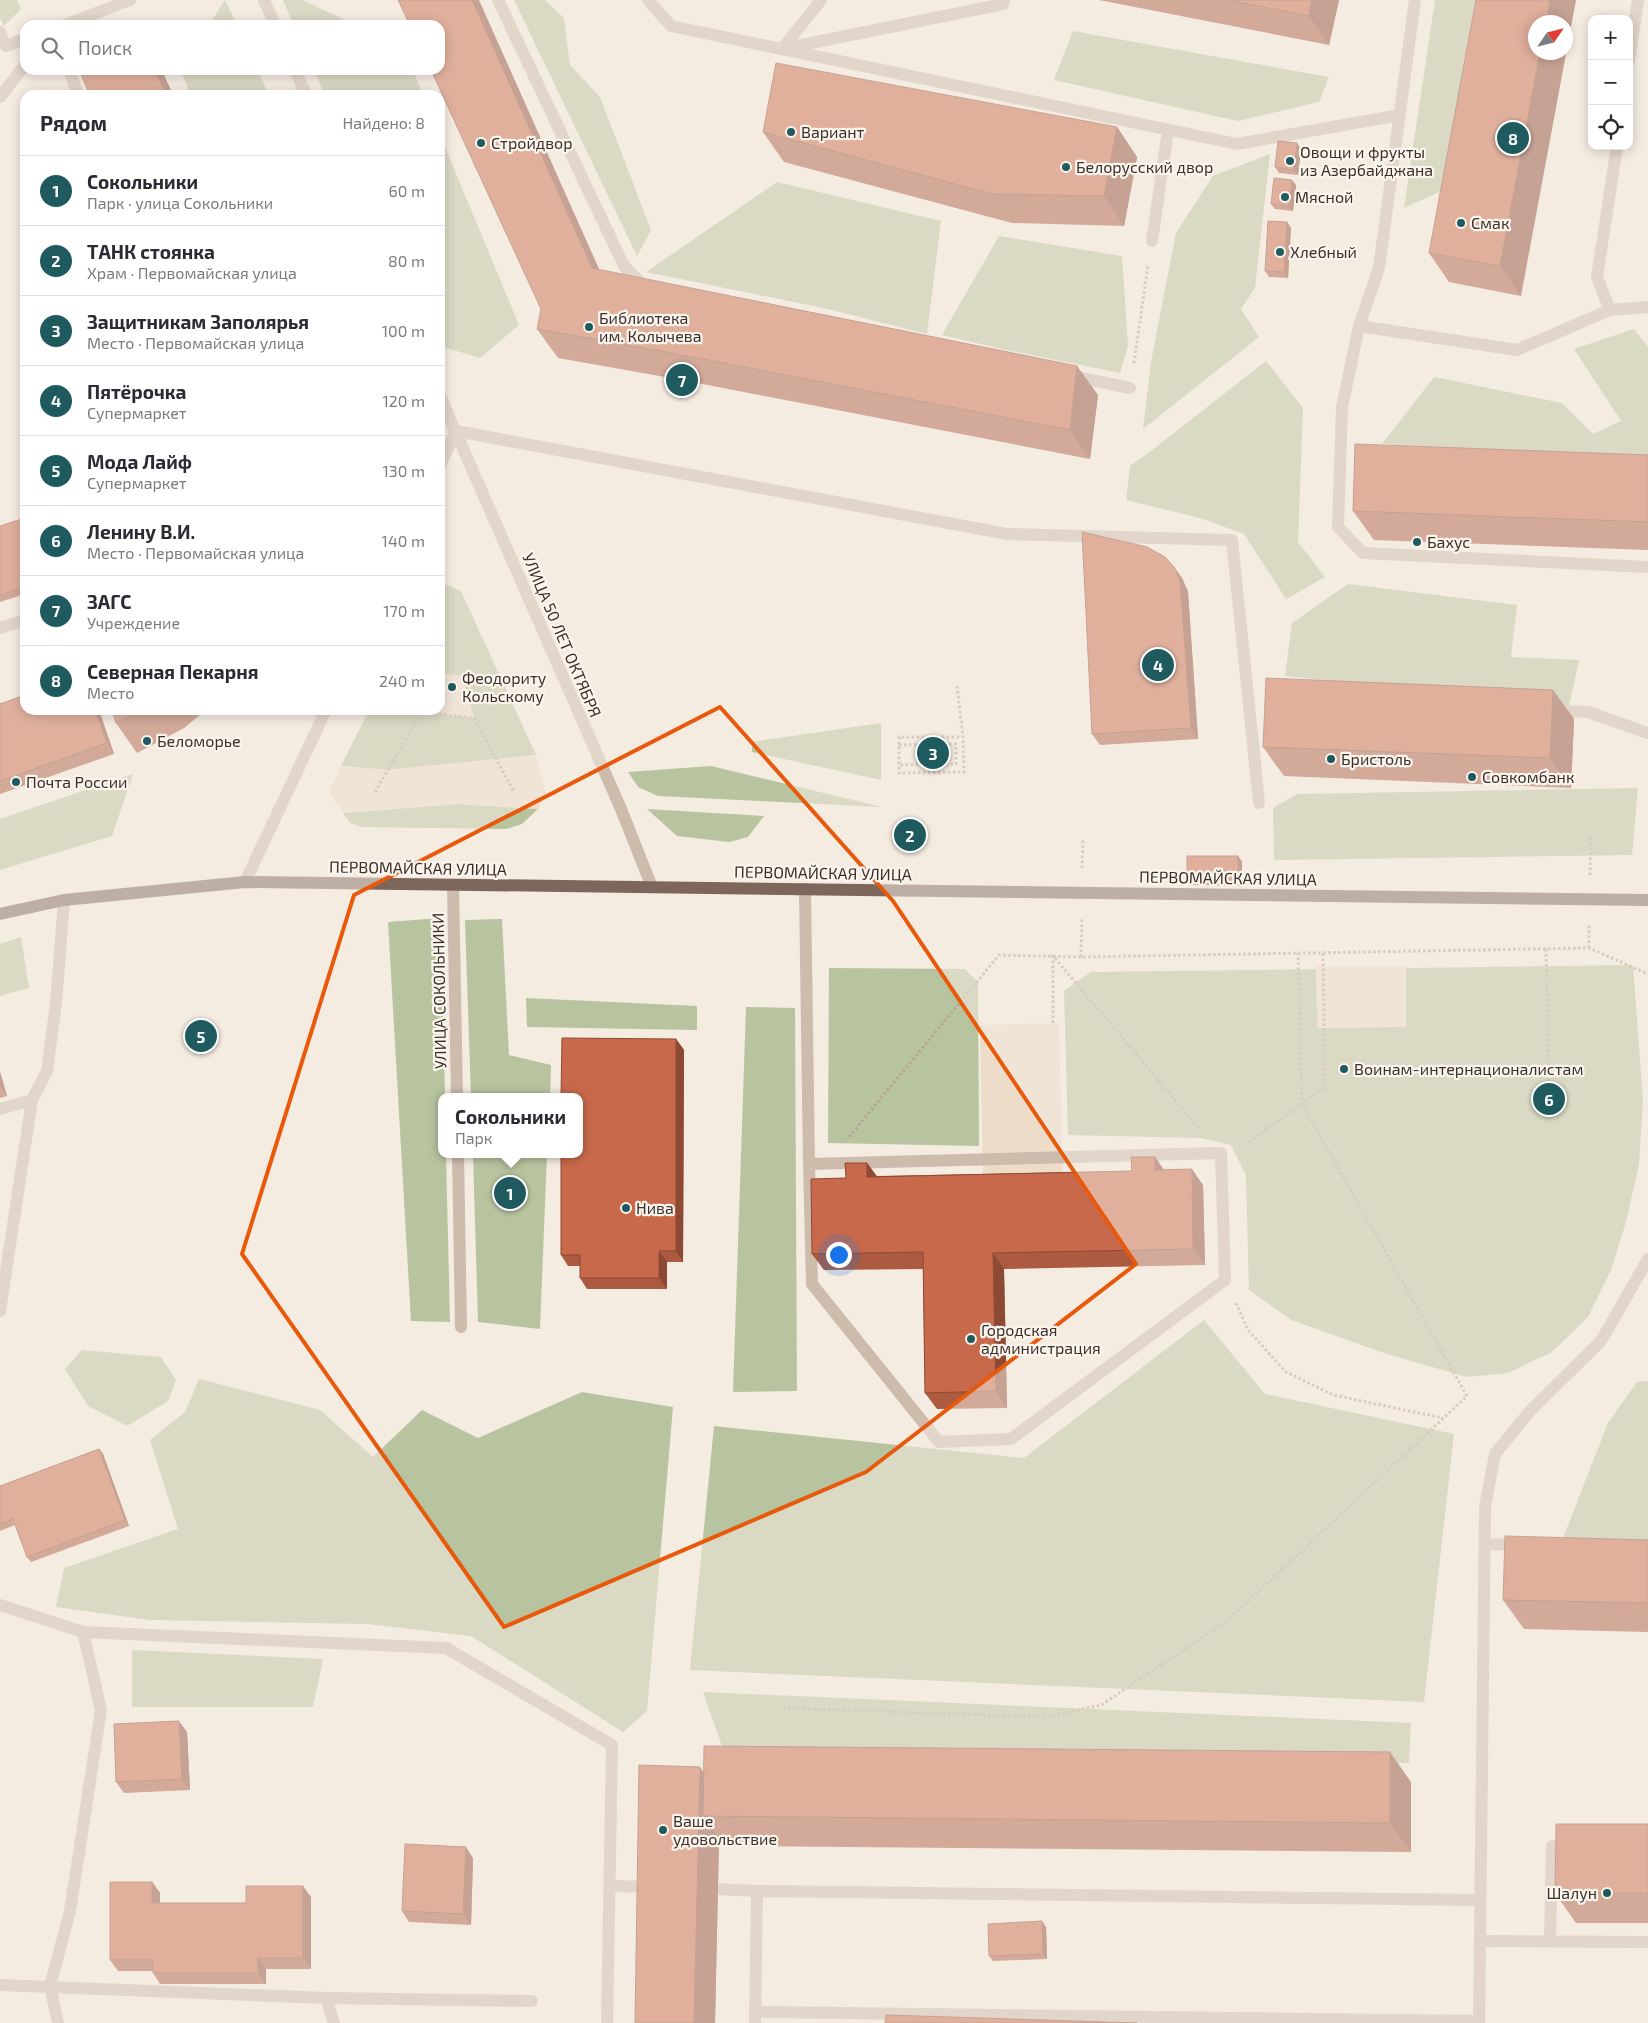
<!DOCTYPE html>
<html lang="ru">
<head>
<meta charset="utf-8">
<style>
	:root { --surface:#fff; --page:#f2f2f3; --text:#2b2b33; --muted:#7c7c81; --line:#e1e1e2; --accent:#1f5a5e }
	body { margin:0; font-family:"Exo 2",sans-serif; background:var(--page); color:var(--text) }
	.controls { position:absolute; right:15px; top:15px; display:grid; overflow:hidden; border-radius:10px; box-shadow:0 2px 12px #0003 }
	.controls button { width:45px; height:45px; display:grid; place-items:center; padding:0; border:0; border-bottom:1px solid var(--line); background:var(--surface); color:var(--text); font:25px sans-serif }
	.compass { position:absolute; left:1528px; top:15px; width:45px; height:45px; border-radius:50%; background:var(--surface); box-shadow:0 2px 12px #0003; rotate:55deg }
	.you { position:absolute; left:838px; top:1254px; width:18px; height:18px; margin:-12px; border:4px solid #fff; border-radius:50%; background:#1a73e8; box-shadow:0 0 0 8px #1a73e833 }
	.badge { display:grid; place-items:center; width:32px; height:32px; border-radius:50%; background:var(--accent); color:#fff; font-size:16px; font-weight:700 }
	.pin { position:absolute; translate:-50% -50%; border:2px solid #fff; box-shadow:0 1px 5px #0006 }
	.popup { position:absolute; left:438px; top:1093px; width:145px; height:65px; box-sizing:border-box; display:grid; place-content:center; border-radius:10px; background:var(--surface); filter:drop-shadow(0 1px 4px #0005); font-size:16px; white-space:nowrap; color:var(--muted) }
	.popup b { font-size:19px; color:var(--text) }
	.popup::after { content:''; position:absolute; left:50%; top:100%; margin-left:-10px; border:10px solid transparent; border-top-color:var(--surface) }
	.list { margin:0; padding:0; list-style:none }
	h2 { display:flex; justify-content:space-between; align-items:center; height:65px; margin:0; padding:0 20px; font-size:21px }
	h2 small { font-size:16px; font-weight:400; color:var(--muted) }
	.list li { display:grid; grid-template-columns:32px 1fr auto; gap:15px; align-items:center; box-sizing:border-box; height:70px; padding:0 20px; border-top:1px solid var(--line) }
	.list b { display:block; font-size:19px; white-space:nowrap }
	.list p { margin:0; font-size:16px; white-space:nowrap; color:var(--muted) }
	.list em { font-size:16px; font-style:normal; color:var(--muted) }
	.icon { flex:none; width:28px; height:28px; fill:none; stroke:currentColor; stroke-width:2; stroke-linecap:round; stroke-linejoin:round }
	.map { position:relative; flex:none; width:1648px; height:2023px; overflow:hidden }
	.search { position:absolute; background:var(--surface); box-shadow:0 2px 12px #0003; left:20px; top:20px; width:425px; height:55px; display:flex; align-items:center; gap:12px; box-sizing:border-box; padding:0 18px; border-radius:15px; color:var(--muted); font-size:19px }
	.panel { position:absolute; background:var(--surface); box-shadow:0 2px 12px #0003; left:20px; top:90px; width:425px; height:625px; border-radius:15px }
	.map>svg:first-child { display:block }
</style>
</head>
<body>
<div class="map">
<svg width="1648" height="2023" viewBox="0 0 1648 2023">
	<rect width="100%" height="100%" fill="#f4ebe1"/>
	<g fill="#b8c4a0">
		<path d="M0,0H17L21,9L4,26L0,18Z"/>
		<path d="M225,0L237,25H209Z"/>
		<path d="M283,0H303L355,25H294Z"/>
		<path d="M514,0H545L564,18L570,65L600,97L651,230L637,256Z"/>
		<path d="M1435,0H1485L1450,187L1404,208Z"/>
		<path d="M1073,31L1329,77L1319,102L1238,121L1054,80Z"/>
		<path d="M180,70H257L269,95H191Z"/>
		<path d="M314,70H413L423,95H325Z"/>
		<path d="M440,135L519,325L480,358L440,346Z"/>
		<path d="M1270,154L1255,288L1241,309L1259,337L1143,429L1151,362L1176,233L1213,176Z"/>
		<path d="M777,182L941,221L927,334L828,309L646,272Z"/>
		<path d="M999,236L1122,256L1128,346L1120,373L1002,349L942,335Z"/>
		<path d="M1634,329L1648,347V459L1382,444L1434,377L1562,403L1593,434L1621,421L1574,349Z"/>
		<path d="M1266,361L1303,408L1298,542L1325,577L1286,599L1244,534L1200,518L1126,500L1130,466L1147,454Z"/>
		<path d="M440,582L461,591L536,755L388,770L341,766L369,710H423L422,711L474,718L445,674L440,682Z"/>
		<path d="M1348,584L1517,605L1511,657L1579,660L1569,706L1285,676L1292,623Z"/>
		<path d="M881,723V780L752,752V742Z"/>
		<path d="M711,766L882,807L658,796L638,787L628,772Z"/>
		<path d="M133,774L112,836L0,870V819Z"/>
		<path d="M1638,788L1632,855L1274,860L1273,808L1297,794Z"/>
		<path d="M458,804L538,809L522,824L506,829L361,827L350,823L343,813Z"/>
		<path d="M647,809L764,816L748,837L729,842L677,836Z"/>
		<path d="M441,918L445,1097H441V1154H446L450,1322L411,1321L388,922Z"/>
		<path d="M502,919L509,1055L551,1065L550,1097H471L465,920Z"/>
		<path d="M21,937L29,988L0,996V944Z"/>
		<path d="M1633,965L1643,1101L1639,1164L1626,1222L1611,1270L1588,1317L1552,1352L1508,1373L1467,1377L1387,1354L1291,1320L1249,1290L1246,1175L1231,1145L1200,1138L1068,1135L1064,991L1091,972Z"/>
		<path d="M829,968L965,969L978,983L979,1146L828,1143Z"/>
		<path d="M526,998L697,1006V1030L527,1027Z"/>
		<path d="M746,1007L795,1008L797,1391L733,1392Z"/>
		<path d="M473,1154H547L540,1329L478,1322Z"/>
		<path d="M1204,1320L1265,1394L1454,1434L1424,1702L690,1670L714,1426L1024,1458Z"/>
		<path d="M82,1350L161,1357L176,1380L168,1401L127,1426L88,1406L65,1369Z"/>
		<path d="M199,1379L320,1410L373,1457L422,1410L478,1438L582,1392L673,1407L647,1711L623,1732L471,1636L367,1624L150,1620L56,1607L64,1568L178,1529L150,1440L185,1412Z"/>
		<path d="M1648,1381V1555L1561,1543L1608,1423L1637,1382Z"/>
		<path d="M132,1650L323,1659L313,1707H132Z"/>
		<path d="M703,1692L1411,1723L1409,1763L725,1755Z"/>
	</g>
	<g fill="#ecdcc8">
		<path d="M445,674L462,676L474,718L422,712L423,710H440V682Z"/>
		<path d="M536,755L546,793L538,809L458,804L343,813L329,792L341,766L388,770Z"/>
		<path d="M1316,966H1406V1027L1317,1028Z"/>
		<path d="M1059,1023L1063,1178L983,1180L980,1025Z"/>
	</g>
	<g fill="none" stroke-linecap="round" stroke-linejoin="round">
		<g stroke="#b9a596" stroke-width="3" stroke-dasharray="2.5 2.5" stroke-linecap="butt">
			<path d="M1134,363L1148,265"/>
			<path d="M957,686L963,737L964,772L899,773V737H963"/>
			<path d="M899,745L956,744V764L899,765"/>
			<path d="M375,792L422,712L474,718L514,792"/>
			<path d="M1082,868L1083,839"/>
			<path d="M1590,875L1591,837"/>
			<path d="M1589,948V924"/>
			<path d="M1546,949L1549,1099"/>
			<path d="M1081,957L1082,917"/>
			<path d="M1053,1023V956L1199,1128"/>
			<path d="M849,1137L999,955L1081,957L1589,948L1648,974"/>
			<path d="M1244,1145L1302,1104L1298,953"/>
			<path d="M1236,1303L1248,1330L1286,1372L1333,1395L1443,1418"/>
			<path d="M783,1708L1046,1717L1101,1705L1225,1623L1467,1396L1302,1104L1325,1087L1323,953"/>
		</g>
		<g stroke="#cdbbac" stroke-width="12">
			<path d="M264,0L275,25"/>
			<path d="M498,0L624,266L643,285L649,286"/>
			<path d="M648,0L671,26L1237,144L1400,115"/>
			<path d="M1415,0L1379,268L1359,326L1517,350L1610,310L1648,307"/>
			<path d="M65,25L130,0"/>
			<path d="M0,32L6,46L25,39"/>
			<path d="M787,48L1003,4L1004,0"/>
			<path d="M782,49L821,0"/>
			<path d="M1629,61L1638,0"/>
			<path d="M69,70L78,95"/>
			<path d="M295,70L306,95"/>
			<path d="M0,97L25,65"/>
			<path d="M1152,241L1168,130"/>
			<path d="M1610,310L1597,277L1617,146"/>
			<path d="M1359,326L1342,407L1338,527L1363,553L1648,567"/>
			<path d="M1072,376L1130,388"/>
			<path d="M440,396L621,809L652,887"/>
			<path d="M456,431L1007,534L1232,540L1259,803"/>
			<path d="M440,465L456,431"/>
			<path d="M0,628L25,620"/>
			<path d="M1551,710L1588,712L1648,733"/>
			<path d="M245,882L326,710"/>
			<path d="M453,885L457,1097"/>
			<path d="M805,889L809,1164L1221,1153L1225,1280L1011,1439L939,1442L812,1284L809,1164"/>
			<path d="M0,1109L32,1100"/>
			<path d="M458,1154L461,1327"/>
			<path d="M0,1311L32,1100L47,1071L56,1003L64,900"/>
			<path d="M1485,1544L1520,1545"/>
			<path d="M0,1605L83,1632"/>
			<path d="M610,1886L655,1887"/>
			<path d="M718,1889L757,1891"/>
			<path d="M1480,1941L1648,1942"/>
			<path d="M1550,1941L1552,1846"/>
			<path d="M0,1985L326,1998L532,2001"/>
			<path d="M326,1998L334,2023"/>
			<path d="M755,2012L1479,2021"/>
			<path d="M58,2023L50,1986L70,1911L101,1710L83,1632L446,1648L612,1745L607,2023"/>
			<path d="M755,2023L757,1891L1480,1900"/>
			<path d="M1479,2023L1485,1507L1495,1454L1530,1411L1601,1341L1648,1259"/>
		</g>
		<path stroke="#7d675c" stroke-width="12" d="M0,914L64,900L245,882L1648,900"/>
	</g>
	<g fill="#ac5a40">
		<path d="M1099,0H1339L1329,45Z"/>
		<path d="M1476,0L1521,296L1449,282L1429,253Z"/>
		<path d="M1117,127L1137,157L1124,226L1012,223L784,162L763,132Z"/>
		<path d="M1301,149L1298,175L1279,173L1275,167Z"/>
		<path d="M1296,185L1293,211L1275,209L1271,204Z"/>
		<path d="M1287,222L1291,228L1288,278L1269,277L1265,271Z"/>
		<path d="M600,270L1098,395L1090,459L682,380L558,358L537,329Z"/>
		<path d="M1648,455V550L1374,540L1353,511Z"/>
		<path d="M25,518V594L0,602V526Z"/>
		<path d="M1174,567L1182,578L1188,592L1198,739L1100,745L1092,734Z"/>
		<path d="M1553,690L1574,719L1571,788L1284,776L1263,747Z"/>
		<path d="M0,704L99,710L114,754L0,794Z"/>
		<path d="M112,710H206L184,728L137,753L116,723Z"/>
		<path d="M1238,856L1242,862V886L1191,885L1187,880Z"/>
		<path d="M676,1039L684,1050L683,1262H667V1289H587L580,1278V1266H568L561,1255Z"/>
		<path d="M0,1072L7,1096L0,1098Z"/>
		<path d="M1155,1157L1163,1169L1203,1185L1205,1265L1004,1269L1007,1408L937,1409L925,1393L923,1269L824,1270L812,1254L846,1178L867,1163L877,1176L1132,1171Z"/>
		<path d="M99,1449L103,1454L129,1526L31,1562L27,1557L15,1525L0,1531V1486Z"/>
		<path d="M1648,1540V1632L1524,1629L1503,1600Z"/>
		<path d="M187,1732L190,1790L124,1793L116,1782Z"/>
		<path d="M704,1773L1411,1782V1852L724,1846L719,1839L715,2023H635Z"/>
		<path d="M1648,1824V1923H1576L1555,1893Z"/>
		<path d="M473,1858L471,1925L409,1922L402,1911Z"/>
		<path d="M152,1882L160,1893V1903H246L311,1897V1969H266V1984H160L153,1973V1971H118L110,1960Z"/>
		<path d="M1046,1927L1047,1959L993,1961L989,1956Z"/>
	</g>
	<g fill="#8c4a34">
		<path d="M472,0H479L612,298L592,268Z"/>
		<path d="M1312,0H1339L1329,45L1309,16Z"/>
		<path d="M1550,0H1576L1521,296L1500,266L1540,52H1566V22H1546Z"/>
		<path d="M155,70H162L173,95H166Z"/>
		<path d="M1117,127L1137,157L1124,226L1104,196Z"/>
		<path d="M1297,143L1301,149L1298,175L1294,170Z"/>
		<path d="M1292,180L1296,185L1293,211L1289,206Z"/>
		<path d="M1287,222L1291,228L1288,278L1284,272Z"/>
		<path d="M1077,366L1098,395L1090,459L1070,430Z"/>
		<path d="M1174,567L1182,578L1188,592L1198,739L1191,728Z"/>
		<path d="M1553,690L1574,719L1571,788L1550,758Z"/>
		<path d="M95,710H99L114,754L107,743Z"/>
		<path d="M1238,856L1242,862V886L1238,880Z"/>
		<path d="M676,1039L684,1050L683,1262L676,1251Z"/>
		<path d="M0,1072L7,1096L0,1086Z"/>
		<path d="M1155,1157L1166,1173L1155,1170Z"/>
		<path d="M867,1163L878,1179L867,1177Z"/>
		<path d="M1192,1169L1203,1185L1205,1265L1193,1249Z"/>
		<path d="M659,1251L667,1262V1289L659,1278Z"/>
		<path d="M993,1253L1004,1269L1007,1408L996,1391Z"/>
		<path d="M99,1449L103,1454L129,1526L125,1520Z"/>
		<path d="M179,1721L187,1732L190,1790L182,1779Z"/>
		<path d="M1390,1752L1411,1782V1852L1390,1823Z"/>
		<path d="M700,1767L720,1797L703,1816L719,1839L715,2023H694Z"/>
		<path d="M466,1847L473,1858L471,1925L463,1914Z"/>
		<path d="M152,1882L160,1893V1914L152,1903Z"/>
		<path d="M303,1886L311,1897V1969L303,1958Z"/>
		<path d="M1042,1921L1046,1927L1047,1959L1043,1954Z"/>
		<path d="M258,1958L266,1969V1984L258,1973Z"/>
	</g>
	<g fill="#c8694b" stroke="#8c4a34">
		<path d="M398,0H472L592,268L1077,366L1070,430L661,351L537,329L541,309L431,70H440V25H410Z"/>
		<path d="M1228,0H1312L1309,16Z"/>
		<path d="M1476,0H1550L1546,22H1536V52H1540L1500,266L1429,253Z"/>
		<path d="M776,63L1117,127L1104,196L992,194L763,132Z"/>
		<path d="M79,70H155L166,95H90Z"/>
		<path d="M1278,141L1297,143L1294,170L1275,167Z"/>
		<path d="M1274,178L1292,180L1289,206L1271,204Z"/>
		<path d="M1268,221L1287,222L1284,272L1265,271Z"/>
		<path d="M1355,444L1648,455V522L1353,511Z"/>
		<path d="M25,518V587L0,595V526Z"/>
		<path d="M1082,532L1147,547L1165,557L1174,567L1180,581L1191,728L1092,734Z"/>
		<path d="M1266,678L1553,690L1550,758L1263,747Z"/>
		<path d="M25,695V710H95L107,743L0,781V704Z"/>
		<path d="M112,710H142L116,723Z"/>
		<rect x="1187" y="856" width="51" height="24"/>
		<path d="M562,1038L676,1039V1251H659V1278H580V1255H561V1154H579V1097H561Z"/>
		<path d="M1131,1157H1155V1170L1192,1169L1193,1249L993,1253L996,1391L925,1393L923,1252L812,1254L811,1179L846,1178L845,1163H867V1177L1132,1171Z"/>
		<path d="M99,1449L125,1520L27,1557L13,1519L0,1524V1486Z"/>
		<path d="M1505,1536L1648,1540V1603L1503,1600Z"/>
		<path d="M179,1721L182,1779L116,1782L114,1724Z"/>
		<path d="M704,1746L1390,1752V1823L703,1816Z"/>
		<path d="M639,1765L700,1767L694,2023H635Z"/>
		<path d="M1556,1824H1648V1893H1555Z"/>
		<path d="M405,1844L466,1847L463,1914L402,1911Z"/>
		<path d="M110,1882H152V1903H246V1886H303V1958H258V1973H153V1960H110Z"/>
		<path d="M1042,1921L1043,1954L989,1956L988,1924Z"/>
		<path d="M886,2015L1137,2023H885Z"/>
	</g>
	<path d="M0 0H1648V2023H0ZM720,707L893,901L1136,1264L866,1472L504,1627L242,1254L354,895Z" fill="#f4ebe1" fill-opacity=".55" fill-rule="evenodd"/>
	<path fill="none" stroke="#e8590c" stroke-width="4" stroke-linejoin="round" d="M720,707L893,901L1136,1264L866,1472L504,1627L242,1254L354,895Z"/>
	<g fill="#1f5a5e" stroke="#fbf5ee" stroke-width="2">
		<circle cx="791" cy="132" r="5"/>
		<circle cx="481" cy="143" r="5"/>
		<circle cx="1290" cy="161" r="5"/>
		<circle cx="1066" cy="167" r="5"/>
		<circle cx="1285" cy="197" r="5"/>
		<circle cx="1461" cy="223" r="5"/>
		<circle cx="1280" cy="252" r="5"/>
		<circle cx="589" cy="327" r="5"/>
		<circle cx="1417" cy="542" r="5"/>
		<circle cx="452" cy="687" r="5"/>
		<circle cx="147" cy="741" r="5"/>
		<circle cx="1331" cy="759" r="5"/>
		<circle cx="1472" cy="777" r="5"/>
		<circle cx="16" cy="782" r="5"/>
		<circle cx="1344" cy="1069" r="5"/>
		<circle cx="626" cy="1208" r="5"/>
		<circle cx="971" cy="1339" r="5"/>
		<circle cx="663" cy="1830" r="5"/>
		<circle cx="1607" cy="1893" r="5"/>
	</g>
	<g text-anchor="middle" stroke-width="4.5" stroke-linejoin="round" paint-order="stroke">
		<g font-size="16" fill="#3b302b" stroke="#fbf5ee" text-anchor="start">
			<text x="801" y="138">Вариант</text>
			<text x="491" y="149">Стройдвор</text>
			<text x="1300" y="158">Овощи и фрукты<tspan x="1300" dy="18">из Азербайджана</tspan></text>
			<text x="1076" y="173">Белорусский двор</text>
			<text x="1295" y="203">Мясной</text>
			<text x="1471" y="229">Смак</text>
			<text x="1290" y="258">Хлебный</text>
			<text x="599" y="324">Библиотека<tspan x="599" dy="18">им. Колычева</tspan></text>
			<text x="1427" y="548">Бахус</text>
			<text x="462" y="684">Феодориту<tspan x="462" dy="18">Кольскому</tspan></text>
			<text x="157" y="747">Беломорье</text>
			<text x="1341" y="765">Бристоль</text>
			<text x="1482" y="783">Совкомбанк</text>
			<text x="26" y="788">Почта России</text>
			<text x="1354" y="1075">Воинам-интернационалистам</text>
			<text x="636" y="1214">Нива</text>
			<text x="981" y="1336">Городская<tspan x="981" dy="18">администрация</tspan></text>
			<text x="673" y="1827">Ваше<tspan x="673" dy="18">удовольствие</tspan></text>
			<text x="1597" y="1899" text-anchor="end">Шалун</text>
		</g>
		<g font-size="16" fill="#3b302b" stroke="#fbf5ee">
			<text transform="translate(562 635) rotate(67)" y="6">УЛИЦА 50 ЛЕТ ОКТЯБРЯ</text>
			<text transform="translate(418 868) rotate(1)" y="6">ПЕРВОМАЙСКАЯ УЛИЦА</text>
			<text transform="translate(823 873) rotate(1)" y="6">ПЕРВОМАЙСКАЯ УЛИЦА</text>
			<text transform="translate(1228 878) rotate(1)" y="6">ПЕРВОМАЙСКАЯ УЛИЦА</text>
			<text transform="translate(439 991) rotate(-91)" y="6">УЛИЦА СОКОЛЬНИКИ</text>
		</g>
	</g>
</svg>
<div class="controls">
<button>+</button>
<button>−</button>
<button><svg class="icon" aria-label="locate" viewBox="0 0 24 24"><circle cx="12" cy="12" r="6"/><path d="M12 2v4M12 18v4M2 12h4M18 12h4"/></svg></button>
</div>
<svg class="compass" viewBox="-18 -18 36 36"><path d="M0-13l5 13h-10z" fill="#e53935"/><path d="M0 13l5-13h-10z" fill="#7c7c81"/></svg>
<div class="you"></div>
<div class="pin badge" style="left:510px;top:1193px">1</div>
<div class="popup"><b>Сокольники</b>Парк</div>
<div class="pin badge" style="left:910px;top:835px">2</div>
<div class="pin badge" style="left:933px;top:753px">3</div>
<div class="pin badge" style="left:1158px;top:665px">4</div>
<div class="pin badge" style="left:201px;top:1036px">5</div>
<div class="pin badge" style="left:1549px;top:1099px">6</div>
<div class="pin badge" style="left:682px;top:380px">7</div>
<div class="pin badge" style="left:1513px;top:138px">8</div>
<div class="search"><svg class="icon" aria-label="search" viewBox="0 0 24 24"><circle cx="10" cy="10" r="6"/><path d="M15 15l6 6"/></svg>Поиск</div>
<section class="panel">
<h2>Рядом<small>Найдено: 8</small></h2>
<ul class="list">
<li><span class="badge">1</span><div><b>Сокольники</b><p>Парк · улица Сокольники</p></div><em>60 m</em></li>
<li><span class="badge">2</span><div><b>ТАНК стоянка</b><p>Храм · Первомайская улица</p></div><em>80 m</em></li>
<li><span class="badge">3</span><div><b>Защитникам Заполярья</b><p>Место · Первомайская улица</p></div><em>100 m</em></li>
<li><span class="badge">4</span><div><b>Пятёрочка</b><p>Супермаркет</p></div><em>120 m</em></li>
<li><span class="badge">5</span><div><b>Мода Лайф</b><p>Супермаркет</p></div><em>130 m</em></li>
<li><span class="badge">6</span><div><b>Ленину В.И.</b><p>Место · Первомайская улица</p></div><em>140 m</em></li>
<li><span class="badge">7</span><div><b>ЗАГС</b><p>Учреждение</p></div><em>170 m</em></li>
<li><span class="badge">8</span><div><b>Северная Пекарня</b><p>Место</p></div><em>240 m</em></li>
</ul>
</section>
</div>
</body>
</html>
